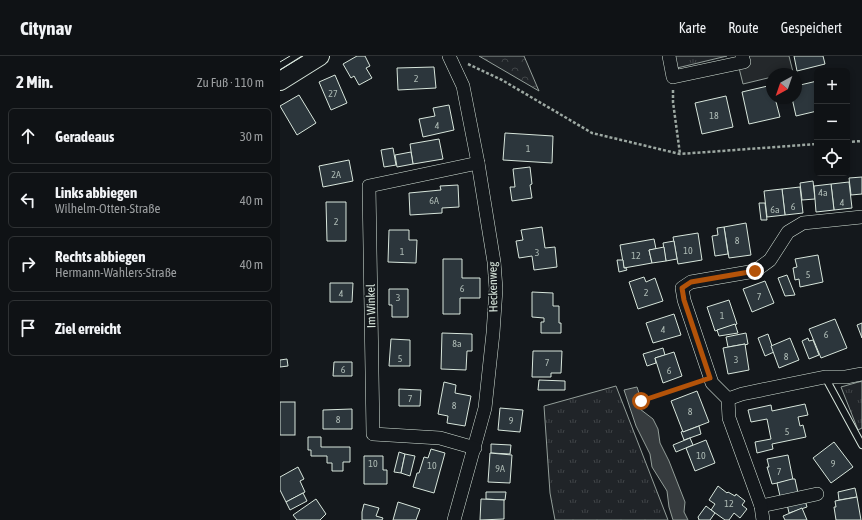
<!DOCTYPE html>
<html lang="de">
<head>
<meta charset="utf-8">
<style>
	:root { --surface:#0f1215; --page:#1d2022; --text:#f1f3f6; --muted:#9b9ea0; --line:#2f3234 }
	body { margin:0; font-family:"Asap Condensed",sans-serif; background:var(--page); color:var(--text) }
	.controls { position:absolute; right:12px; top:12px; display:grid; overflow:hidden; border-radius:6px; box-shadow:0 2px 6px #0003 }
	.controls button { width:36px; height:36px; display:grid; place-items:center; padding:0; border:0; border-bottom:1px solid var(--line); background:var(--surface); color:var(--text); font:20px sans-serif }
	.compass { position:absolute; left:486px; top:12px; width:36px; height:36px; border-radius:50%; background:var(--surface); box-shadow:0 2px 6px #0003; rotate:220deg }
	.stop { position:absolute; width:12px; height:12px; margin:-9px; border:3px solid #b45309; border-radius:50%; background:#fff }
	.stop.end { background:#b45309; border-color:#fff; box-shadow:0 1px 4px #0008 }
	.list { margin:0; padding:0; list-style:none }
	h2 { display:flex; justify-content:space-between; align-items:center; height:52px; margin:0; padding:0 16px; font-size:17px }
	h2 small { font-size:13px; font-weight:400; color:var(--muted) }
	.list li { display:grid; grid-template-columns:26px 1fr auto; gap:12px; align-items:center; box-sizing:border-box; height:56px; margin:0 8px 8px; padding:0 8px; border:1px solid var(--line); border-radius:6px }
	.list b { display:block; font-size:15px; white-space:nowrap }
	.list p { margin:0; font-size:13px; white-space:nowrap; color:var(--muted) }
	.list em { font-size:13px; font-style:normal; color:var(--muted) }
	.icon { flex:none; width:22px; height:22px; fill:none; stroke:currentColor; stroke-width:2; stroke-linecap:round; stroke-linejoin:round }
	.map { position:relative; flex:none; width:582px; height:464px; overflow:hidden }
	header { display:flex; align-items:center; gap:24px; box-sizing:border-box; height:56px; padding:0 20px; background:var(--surface); border-bottom:1px solid var(--line) }
	header strong { font-size:19px }
	nav { display:flex; gap:22px; margin-inline-start:auto; font-size:14px }
	main { display:flex }
	aside { flex:1; background:var(--surface) }
	.map>svg:first-child { display:block }
</style>
</head>
<body>
<header>
<strong>Citynav</strong>
<nav><a>Karte</a><a>Route</a><a>Gespeichert</a></nav>
</header>
<main>
<aside>
<h2>2 Min.<small>Zu Fuß · 110 m</small></h2>
<ul class="list">
<li><svg class="icon" aria-label="ahead" viewBox="0 0 24 24"><path d="M12 20V5M6 11l6-6 6 6"/></svg><div><b>Geradeaus</b></div><em>30 m</em></li>
<li><svg class="icon" aria-label="left" viewBox="0 0 24 24"><path d="M17 20v-9H6M10 6l-5 5 5 5"/></svg><div><b>Links abbiegen</b><p>Wilhelm-Otten-Straße</p></div><em>40 m</em></li>
<li><svg class="icon" aria-label="right" viewBox="0 0 24 24"><path d="M7 20v-9h11M14 6l5 5-5 5"/></svg><div><b>Rechts abbiegen</b><p>Hermann-Wahlers-Straße</p></div><em>40 m</em></li>
<li><svg class="icon" aria-label="arrive" viewBox="0 0 24 24"><path d="M6 21V4h12l-3 4 3 4H6"/></svg><div><b>Ziel erreicht</b></div></li>
</ul>
</aside>
<div class="map">
<svg width="582" height="464" viewBox="0 0 582 464">
	<defs>
		<pattern id="grass-tufts" width="24" height="20" patternUnits="userSpaceOnUse"><rect width="24" height="20" fill="#202428"/><path d="M3 7l-1-3M5 7V3M7 7l1-3M15 17l-1-3M17 17v-4M19 17l1-3" fill="none" stroke="#404447"/></pattern>
		<pattern id="forest-crowns" width="20" height="18" patternUnits="userSpaceOnUse"><rect width="20" height="18" fill="#202428"/><path d="M2 6a3 3 0 1 1 6 0M12 15a3 3 0 1 1 6 0" fill="none" stroke="#404447"/></pattern>
	</defs>
	<rect width="100%" height="100%" fill="#14181c"/>
	<g fill="url(#grass-tufts)" stroke="#939e99">
		<path d="M394,0H447L397,12Z"/>
		<path d="M582,325V372L578,374L561,331Z"/>
		<path d="M336,330L388,464H275L270,437L264,350Z"/>
	</g>
	<path fill="url(#forest-crowns)" stroke="#939e99" d="M199,0H244L259,35Z"/>
	<path fill="#24282b" stroke="#939e99" d="M456,0H509L513,16L504,18H492V21L463,28Z"/>
	<path fill="#363b3e" stroke="#939e99" d="M357,331L359,337L355,341L360,353L373,363L378,373L380,387L389,405L405,446L404,456L408,464H393L389,451L387,435L372,411L370,398L356,370L344,334Z"/>
	<g fill="#2c363c" stroke="#d8e6dc">
		<path d="M77,0H85L90,10L86,12L92,22L79,29L74,20L71,22L63,8Z"/>
		<path d="M514,0H543L545,8L517,15Z"/>
		<path d="M154,11L156,32L118,34L117,12Z"/>
		<path d="M55,19L67,47L51,54L39,26Z"/>
		<path d="M537,25V55L516,60L512,42H516V30Z"/>
		<path d="M492,29V42H495L500,61L469,68L462,36Z"/>
		<path d="M19,39L36,67L17,79L0,50Z"/>
		<path d="M446,40L453,71L422,78L415,47Z"/>
		<path d="M169,49L174,74L143,81L139,63L155,60L153,52Z"/>
		<path d="M225,77L273,80L272,107L223,104Z"/>
		<path d="M159,83L163,103L133,108L130,88Z"/>
		<path d="M113,92L116,109L104,111L101,94Z"/>
		<path d="M131,96L133,108L117,111L115,99Z"/>
		<path d="M69,104L73,125L43,131L39,110Z"/>
		<path d="M250,111L252,128L250,129L252,142L232,145L230,131H235L233,113Z"/>
		<path d="M582,121V138L571,139L569,122Z"/>
		<path d="M533,125L535,143L522,144L520,127Z"/>
		<path d="M569,126L572,152L554,154L551,128Z"/>
		<path d="M551,128L554,154L536,156L534,130Z"/>
		<path d="M178,129L179,151L162,152V157L130,159L129,137L161,134L160,130Z"/>
		<path d="M520,131L523,157L505,159L502,133Z"/>
		<path d="M502,133L505,159L487,161L484,135Z"/>
		<path d="M46,146H66V185H47Z"/>
		<path d="M479,147H485L487,164H481Z"/>
		<path d="M466,167L471,199L449,202L444,171Z"/>
		<path d="M262,171L265,192L275,191L277,211L254,214L252,200L239,202L236,185L243,184L241,174Z"/>
		<path d="M444,171L448,198L435,200L432,180L438,179L437,172Z"/>
		<path d="M109,174H129V184H137L136,207L108,206Z"/>
		<path d="M418,177L422,204L398,208L393,181Z"/>
		<path d="M374,183L376,193L369,194L372,207L344,212L340,189Z"/>
		<path d="M394,185L397,203L386,205L383,187Z"/>
		<path d="M384,191L386,205L372,207L369,194Z"/>
		<path d="M538,199L543,226L520,231L519,223L515,224L513,212L517,211L515,203Z"/>
		<path d="M163,203H182V222H200V242H180V258H163Z"/>
		<path d="M337,204H343L344,212H346L347,214L339,216Z"/>
		<path d="M507,219L515,239L505,240L498,222Z"/>
		<path d="M364,221L366,226L375,222L383,245L358,253L349,226Z"/>
		<path d="M485,225L494,247L472,256L463,233Z"/>
		<path d="M50,227H73L72,246H50Z"/>
		<path d="M109,233H128V261H112V249H109Z"/>
		<path d="M252,236L273,237V250H279V267H281V277H261V266H264V262L252,261Z"/>
		<path d="M449,244L457,268L435,275L427,251Z"/>
		<path d="M394,258L401,279L373,287L366,267Z"/>
		<path d="M555,263L567,292L541,302L529,273Z"/>
		<path d="M582,267V282L577,269Z"/>
		<path d="M455,268L458,277L439,280L437,274Z"/>
		<path d="M162,277L192,278V295H187L186,314L161,313Z"/>
		<path d="M466,277L468,288L465,289V288L448,291L446,281Z"/>
		<path d="M488,278L494,296L485,300L478,282Z"/>
		<path d="M510,282L519,304L499,312L491,290Z"/>
		<path d="M528,282L529,285L533,284L539,299L529,303L522,285Z"/>
		<path d="M111,283L130,284V310H109Z"/>
		<path d="M465,288L469,314L448,318L443,292Z"/>
		<path d="M383,292L385,299L375,302L376,307L367,310L363,298Z"/>
		<path d="M253,295H282L281,317H271V321H252Z"/>
		<path d="M394,296L402,320L383,327L375,302Z"/>
		<path d="M7,303L8,310L0,311V304Z"/>
		<path d="M54,306H72V320H53Z"/>
		<path d="M259,324L285,325V334H258Z"/>
		<path d="M164,326L176,329L175,337L191,340L185,370L167,367L168,360L158,358Z"/>
		<path d="M119,333L141,334L140,350H119Z"/>
		<path d="M417,335L429,366L403,376L391,345Z"/>
		<rect x="0" y="346" width="15" height="33"/>
		<path d="M525,348L528,359L518,361L520,370L523,369L526,381L492,388L493,393L477,397L475,386L491,383L487,363L471,366L468,354L491,349L492,355Z"/>
		<path d="M220,352L243,354L240,376L218,374Z"/>
		<path d="M72,353V373H43V354Z"/>
		<path d="M419,370L421,378L404,384L401,376L403,375V376Z"/>
		<path d="M28,381H41V391H70V406H63V415H52V407H47V400H31V394H28Z"/>
		<path d="M410,382L413,389L396,396L393,389Z"/>
		<path d="M426,384L435,407L415,415L406,392Z"/>
		<path d="M554,386L573,411L551,427L533,402Z"/>
		<path d="M211,388L231,389L230,398L211,397Z"/>
		<path d="M151,393L165,397L154,437L133,431L137,417H139L144,401L148,402Z"/>
		<path d="M119,396L125,398L121,417L114,416Z"/>
		<path d="M210,397L232,399L230,427L208,426Z"/>
		<path d="M125,398L135,400L130,420L121,417Z"/>
		<path d="M508,399L513,424L492,428L487,411H489L487,403Z"/>
		<path d="M84,400H103V414H107V428H84Z"/>
		<path d="M18,411L24,423L20,425L25,436L6,446L0,434V421Z"/>
		<path d="M512,423H515L518,437L500,440L497,427Z"/>
		<path d="M438,430L447,437L448,436L455,440L456,438L465,445L462,449L467,453L460,462L454,457L449,464H445L431,454L435,448L429,444Z"/>
		<path d="M575,432L577,441L559,444L558,436Z"/>
		<path d="M206,436H226L225,444L206,443Z"/>
		<path d="M23,437L27,445L10,454L6,446Z"/>
		<path d="M577,441L581,464H556L554,451H556L555,445Z"/>
		<path d="M36,443L46,458L40,464H17L13,459Z"/>
		<path d="M201,443L224,444V463L200,464Z"/>
		<path d="M525,444L527,451L509,457L507,448Z"/>
		<path d="M118,446L140,453L136,464H113Z"/>
		<path d="M84,448L99,452L96,460L103,462L102,464H82V456Z"/>
		<path d="M426,450L435,457L430,464H419L418,461Z"/>
		<path d="M522,452L527,464H505L503,460Z"/>
	</g>
	<g fill="none" stroke-linecap="round" stroke-linejoin="round">
		<defs>
			<path id="lane" d="M545,321L582,389"/>
			<g id="street">
				<path d="M169,0L183,30L198,107L214,206L216,233L213,277L205,352L174,464"/>
				<path d="M389,0L393,21L464,6L462,0"/>
				<path d="M448,343L462,338L545,321H566L582,318"/>
				<path d="M195,392L160,382L93,378L89,130L198,107"/>
				<path d="M481,450L537,438"/>
				<path d="M483,464L481,450L449,362L448,343L432,327L404,244L402,232L411,226L475,215L490,204L508,176L523,167L582,161"/>
			</g>
			<path id="secondary" d="M0,25L40,0"/>
		</defs>
		<use href="#lane" stroke="#d8e6dc" stroke-width="8"/>
		<use href="#street" stroke="#d8e6dc" stroke-width="14"/>
		<use href="#secondary" stroke="#d8e6dc" stroke-width="20"/>
		<g stroke="#9da8a2" stroke-width="2.5" stroke-dasharray="3 2" stroke-linecap="butt">
			<path d="M188,8L222,24L312,77L400,98L537,88"/>
			<path d="M393,34V46L400,98"/>
			<path d="M567,86L582,85"/>
			<path d="M361,345L418,326"/>
		</g>
		<use href="#lane" stroke="#14181c" stroke-width="6"/>
		<use href="#street" stroke="#14181c" stroke-width="13"/>
		<use href="#secondary" stroke="#14181c" stroke-width="18"/>
		<g stroke="#d8e6dc" stroke-width="1">
			<path d="M0,6L10,0"/>
			<path d="M0,14L23,0"/>
		</g>
	</g>
	<g fill="none" stroke-linecap="round" stroke-linejoin="round">
		<path stroke="#b45309" stroke-width="5" d="M361,345L430,322L404,244L402,232L411,226L475,215"/>
	</g>
	<g text-anchor="middle" stroke-width="3" stroke-linejoin="round" paint-order="stroke">
		<g font-size="10" fill="#adbab4">
			<text x="136" y="26">2</text>
			<text x="53" y="41">27</text>
			<text x="434" y="63">18</text>
			<text x="157" y="73">4</text>
			<text x="248" y="96">1</text>
			<text x="56" y="122">2A</text>
			<text x="543" y="140">4a</text>
			<text x="154" y="148">6A</text>
			<text x="562" y="150">4</text>
			<text x="513" y="154">6</text>
			<text x="495" y="157">6a</text>
			<text x="56" y="169">2</text>
			<text x="457" y="188">8</text>
			<text x="408" y="198">10</text>
			<text x="122" y="199">1</text>
			<text x="257" y="200">3</text>
			<text x="356" y="203">12</text>
			<text x="528" y="222">5</text>
			<text x="182" y="236">6</text>
			<text x="366" y="240">2</text>
			<text x="61" y="241">4</text>
			<text x="479" y="244">7</text>
			<text x="118" y="245">3</text>
			<text x="442" y="263">1</text>
			<text x="383" y="277">4</text>
			<text x="546" y="282">6</text>
			<text x="177" y="291">8a</text>
			<text x="506" y="304">8</text>
			<text x="120" y="306">5</text>
			<text x="456" y="307">3</text>
			<text x="267" y="310">7</text>
			<text x="63" y="317">6</text>
			<text x="389" y="318">6</text>
			<text x="130" y="346">7</text>
			<text x="174" y="353">8</text>
			<text x="410" y="359">8</text>
			<text x="58" y="367">8</text>
			<text x="231" y="368">9</text>
			<text x="507" y="379">5</text>
			<text x="421" y="403">10</text>
			<text x="93" y="411">10</text>
			<text x="553" y="411">9</text>
			<text x="152" y="413">10</text>
			<text x="220" y="416">9A</text>
			<text x="499" y="419">7</text>
			<text x="449" y="451">12</text>
		</g>
		<g font-size="12" fill="#d8e6dc" stroke="#14181c">
			<text transform="translate(213 231) rotate(-91)" y="4">Heckenweg</text>
			<text transform="translate(91 250) rotate(-91)" y="4">Im Winkel</text>
		</g>
	</g>
</svg>
<div class="controls">
<button>+</button>
<button>−</button>
<button><svg class="icon" aria-label="locate" viewBox="0 0 24 24"><circle cx="12" cy="12" r="6"/><path d="M12 2v4M12 18v4M2 12h4M18 12h4"/></svg></button>
</div>
<svg class="compass" viewBox="-18 -18 36 36"><path d="M0-13l5 13h-10z" fill="#e53935"/><path d="M0 13l5-13h-10z" fill="#9b9ea0"/></svg>
<div class="stop" style="left:361px;top:345px"></div>
<div class="stop end" style="left:475px;top:215px"></div>
</div>
</main>
</body>
</html>
